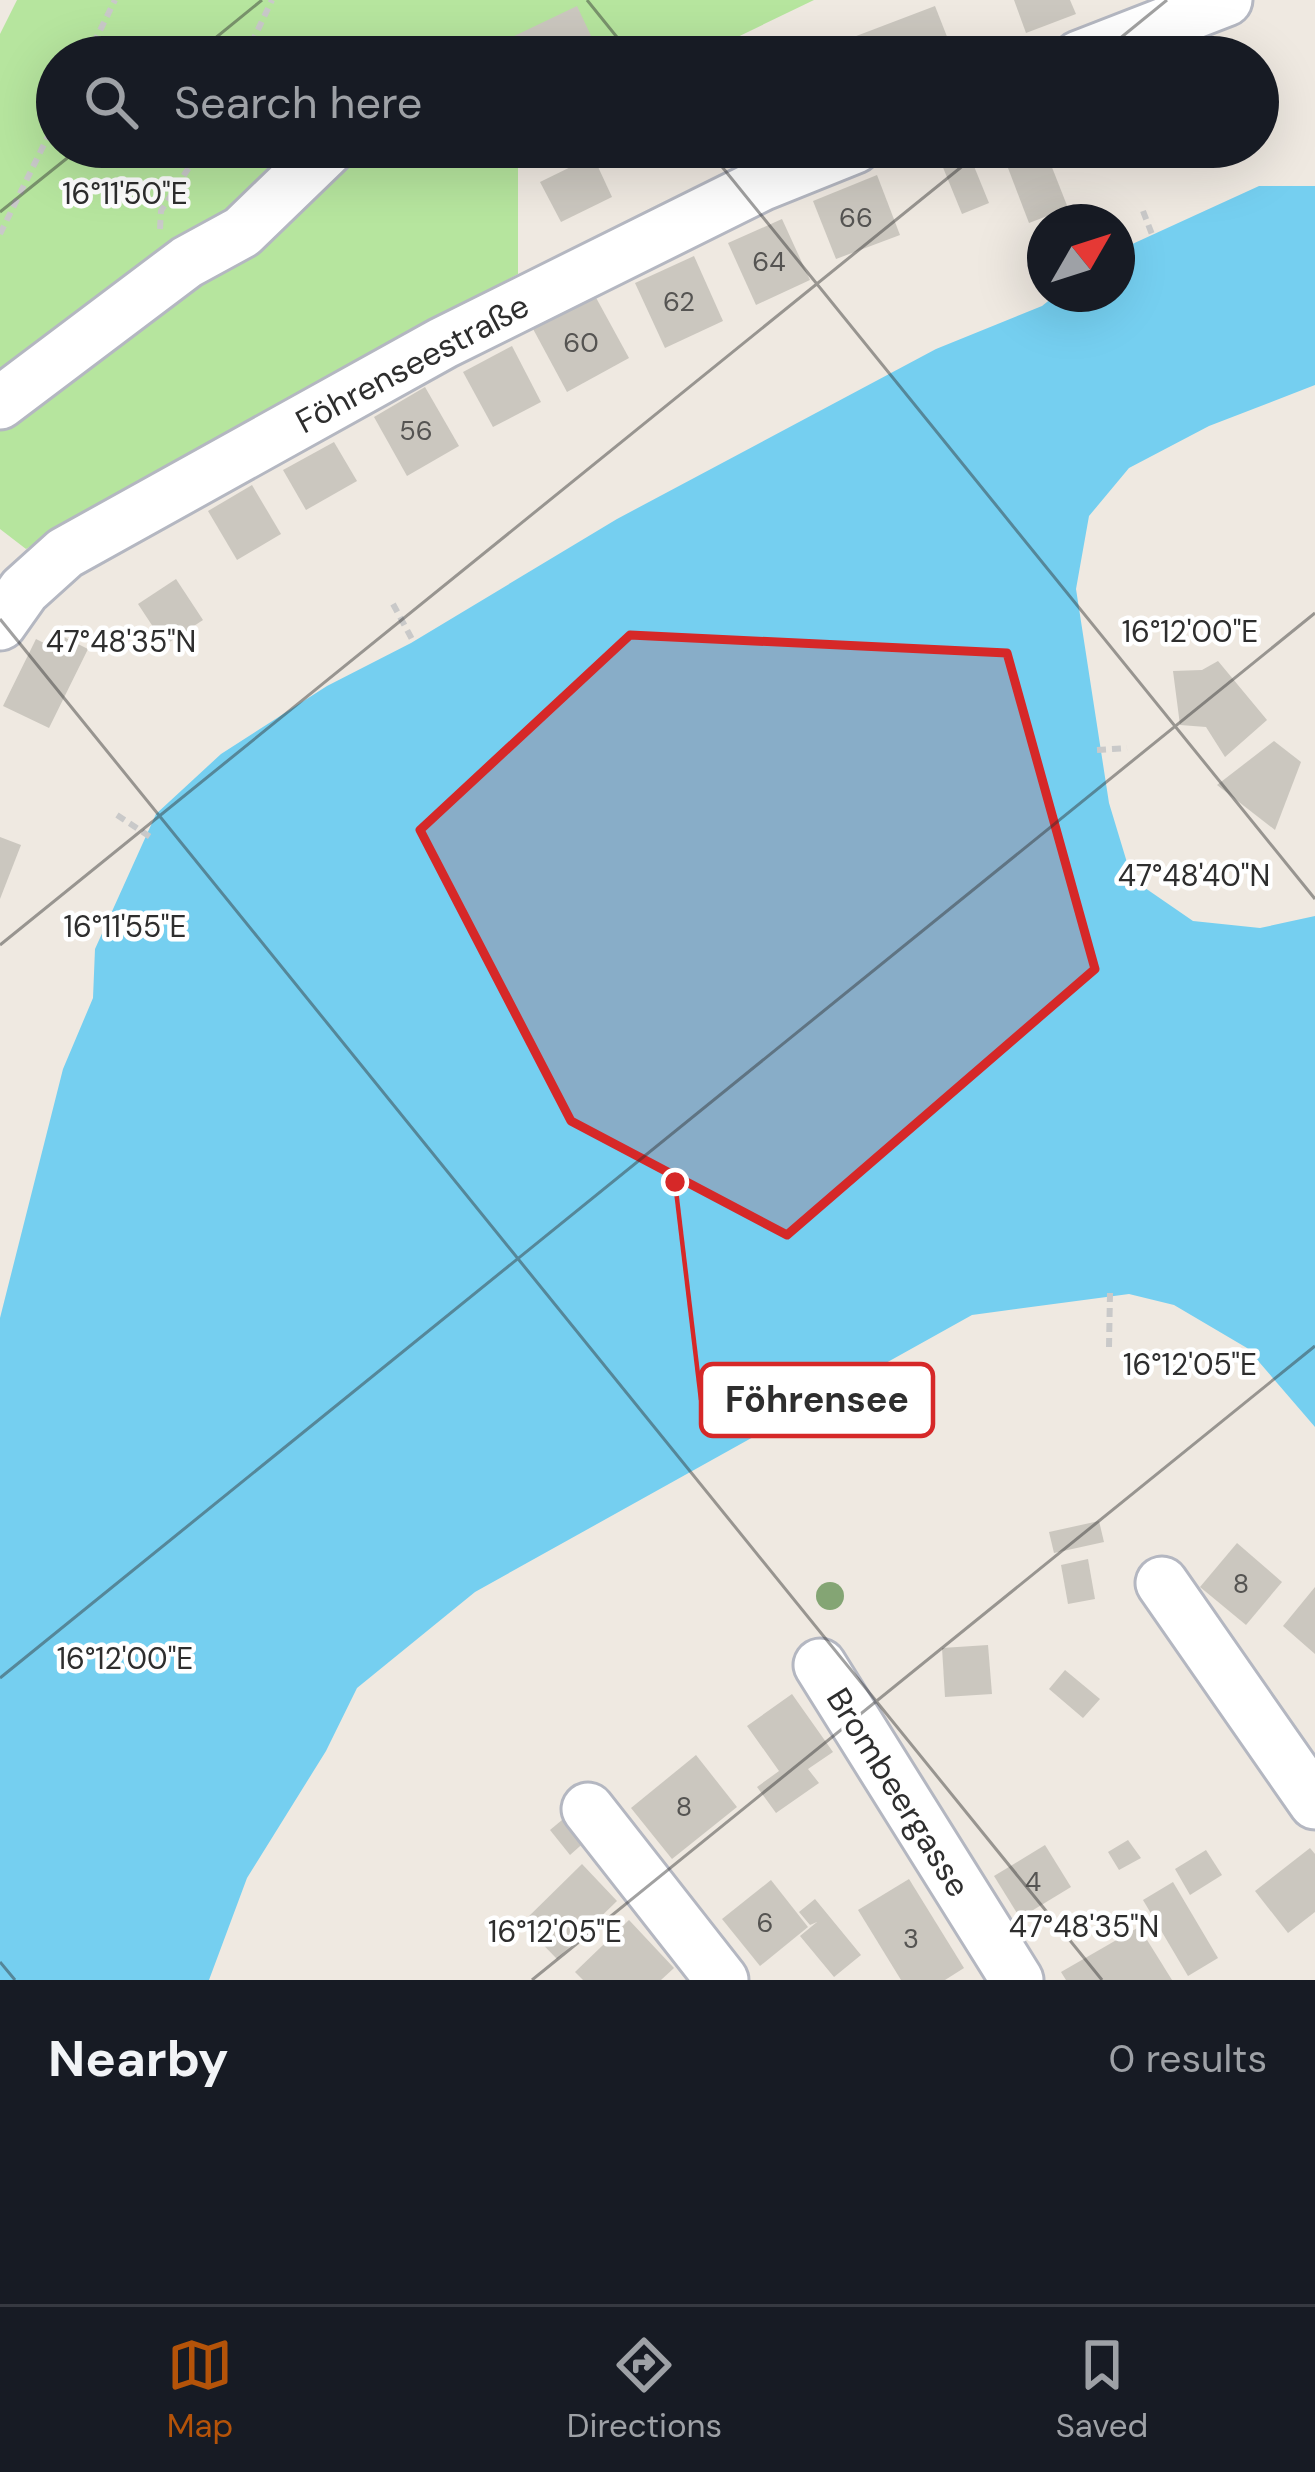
<!DOCTYPE html>
<html lang="en">
<head>
<meta charset="utf-8">
<style>
	:root { --surface:#171b24; --page:#20242c; --text:#f1f3f6; --muted:#9ea1a6; --line:#363941; --accent:#b45309 }
	body { margin:0; font-family:"DM Sans",sans-serif; background:var(--page); color:var(--text) }
	.compass { position:absolute; left:1027px; top:204px; width:108px; height:108px; border-radius:50%; background:var(--surface); box-shadow:0 12px 48px #0002; rotate:51deg }
	.list { margin:0; padding:0; list-style:none }
	h2 { display:flex; justify-content:space-between; align-items:center; height:156px; margin:0; padding:0 48px; font-size:51px }
	h2 small { font-size:39px; font-weight:400; color:var(--muted) }
	.icon { flex:none; width:66px; height:66px; fill:none; stroke:currentColor; stroke-width:2; stroke-linecap:round; stroke-linejoin:round }
	.map { position:relative; flex:none; width:1315px; height:1980px; overflow:hidden }
	.search { position:absolute; background:var(--surface); box-shadow:0 12px 48px #0002; left:36px; right:36px; top:36px; height:132px; display:flex; align-items:center; gap:30px; box-sizing:border-box; padding:0 42px; border-radius:66px; color:var(--muted); font-size:45px }
	.sheet { height:324px; background:var(--surface) }
	nav { display:flex; justify-content:space-around; align-items:center; box-sizing:border-box; height:168px; border-top:3px solid var(--line); background:var(--surface); font-size:33px; color:var(--muted) }
	nav a { display:grid; justify-items:center; gap:6px }
	nav .on { color:var(--accent) }
	.map>svg:first-child { display:block }
</style>
</head>
<body>
<div class="map">
<svg width="1315" height="1980" viewBox="0 0 1315 1980">
	<rect width="100%" height="100%" fill="#efe9e1"/>
	<path fill="#b6e59e" d="M17,0H814L696,57H627L619,40L597,57H57V147H478L454,167L491,147H518V274L26,549L0,529V34Z"/>
	<path fill="#75cff0" d="M1259,186H1315V385L1209,426L1129,468L1089,516L1076,589L1109,803L1132,879L1193,921L1260,928L1315,916V1427L1247,1348L1174,1305L1129,1294L972,1315L475,1592L357,1688L326,1751L247,1878L209,1980H0V1318L63,1069L93,998L95,949L156,814L221,754L327,686L411,643L617,519L936,349L1042,306L1057,294H1117V251Z"/>
	<g fill="#cbc7bf">
		<path d="M1014,0H1070L1076,14L1026,33Z"/>
		<path d="M577,6L601,57H470Z"/>
		<path d="M935,6L955,57H858L851,38Z"/>
		<path d="M633,147H687L641,166Z"/>
		<path d="M1000,147H1044L1068,208L1029,223Z"/>
		<path d="M969,154L989,203L962,214L942,165Z"/>
		<path d="M593,156L612,197L561,222L540,182Z"/>
		<path d="M877,175L900,235L836,259L813,201Z"/>
		<path d="M782,219L810,280L756,305L728,243Z"/>
		<path d="M694,256L723,321L665,348L635,283Z"/>
		<path d="M594,294L629,358L567,392L532,327Z"/>
		<path d="M512,346L541,402L493,427L463,372Z"/>
		<path d="M425,387L459,446L407,476L374,417Z"/>
		<path d="M334,442L357,481L306,510L283,470Z"/>
		<path d="M252,485L281,534L237,560L208,511Z"/>
		<path d="M176,579L203,620L165,645L138,604Z"/>
		<path d="M64,637L88,649L49,728L3,706L36,639L58,650Z"/>
		<path d="M1218,661L1267,720L1225,757L1206,727L1180,725L1173,671L1202,670Z"/>
		<path d="M1274,741L1301,762L1275,830L1217,785Z"/>
		<path d="M0,837L21,845L0,899Z"/>
		<path d="M1099,1521L1104,1542L1054,1553L1049,1532Z"/>
		<path d="M1237,1543L1282,1582L1246,1625L1200,1587Z"/>
		<path d="M1088,1559L1095,1599L1068,1604L1061,1565Z"/>
		<path d="M1315,1587V1654L1283,1626Z"/>
		<path d="M988,1645L992,1694L945,1697L942,1648Z"/>
		<path d="M1065,1670L1100,1699L1083,1718L1049,1689Z"/>
		<path d="M792,1694L833,1752L808,1769L819,1783L776,1813L757,1787L779,1771L747,1726Z"/>
		<path d="M696,1755L737,1807L672,1859L631,1808Z"/>
		<path d="M568,1815L588,1839L570,1855L550,1830Z"/>
		<path d="M1128,1840L1141,1858L1119,1870L1108,1852Z"/>
		<path d="M1045,1845L1071,1887L1020,1918L994,1876Z"/>
		<path d="M1310,1848L1315,1854V1912L1288,1933L1255,1891Z"/>
		<path d="M1206,1850L1222,1875L1190,1895L1175,1869Z"/>
		<path d="M582,1864L617,1901L557,1959L522,1923Z"/>
		<path d="M909,1879L964,1968L945,1980H901L858,1910Z"/>
		<path d="M771,1880L808,1927L760,1966L722,1919Z"/>
		<path d="M1173,1882L1218,1958L1188,1976L1143,1900Z"/>
		<path d="M815,1899L861,1955L834,1977L800,1936L817,1922L810,1925L799,1912Z"/>
		<path d="M629,1920L674,1968L661,1980H583L575,1972Z"/>
		<path d="M1139,1927L1172,1980H1066L1061,1972Z"/>
	</g>
	<g fill="none" stroke-linecap="round" stroke-linejoin="round">
		<defs>
			<g id="minor">
				<path d="M1079,57L1226,0"/>
				<path d="M0,403L187,262L242,232L330,147"/>
				<path d="M0,624L24,590L65,553L443,343L763,184L855,147"/>
				<path d="M1162,1583L1315,1803"/>
				<path d="M820,1665L1017,1980"/>
				<path d="M588,1809L722,1980"/>
			</g>
		</defs>
		<use href="#minor" stroke="#b4b7c1" stroke-width="57"/>
		<g stroke="#c9c9c9" stroke-width="6" stroke-dasharray="9 6" stroke-linecap="butt">
			<path d="M87,57L115,0"/>
			<path d="M245,57L272,0"/>
			<path d="M1143,211L1153,237"/>
			<path d="M160,229L161,211L202,147"/>
			<path d="M0,234L57,118"/>
			<path d="M393,604L413,641"/>
			<path d="M1097,750L1127,748"/>
			<path d="M117,815L152,838"/>
			<path d="M1109,1347L1110,1293"/>
		</g>
		<use href="#minor" stroke="#fff" stroke-width="51"/>
	</g>
	<circle fill="#84a574" cx="830" cy="1596" r="14"/>
	<path fill="#d62828" fill-opacity="0.2" stroke="#d62828" stroke-width="9" stroke-linejoin="round" d="M630,635L1007,653L1095,969L787,1235L571,1121L420,830Z"/>
	<path fill="none" stroke="#2e2e2e" stroke-width="3" stroke-opacity="0.45" d="M587,0L633,57M192,57L262,0M1097,57L1167,0M706,147L1315,899M0,212L81,147M0,619L1102,1980M0,945L986,147M0,1678L1315,613M0,1962L15,1980M532,1980L1315,1346"/>
	<g text-anchor="middle" stroke-width="9" stroke-linejoin="round" paint-order="stroke">
		<g font-size="27" fill="#555452">
			<text x="856" y="227">66</text>
			<text x="769" y="271">64</text>
			<text x="679" y="311">62</text>
			<text x="581" y="352">60</text>
			<text x="416" y="440">56</text>
			<text x="1241" y="1593">8</text>
			<text x="684" y="1816">8</text>
			<text x="1033" y="1891">4</text>
			<text x="765" y="1932">6</text>
			<text x="911" y="1948">3</text>
		</g>
		<g font-size="33" fill="#2e2e2e" stroke="#fff">
			<text transform="translate(412 363) rotate(-28)" y="12">Föhrenseestraße</text>
			<text transform="translate(899 1792) rotate(58)" y="12">Brombeergasse</text>
		</g>
	</g>
	<g font-size="30" text-anchor="middle" fill="#2e2e2e" stroke="#fff" stroke-width="9" stroke-linejoin="round" paint-order="stroke">
		<text x="125" y="204">16°11'50"E</text>
		<text x="1190" y="642">16°12'00"E</text>
		<text x="121" y="652">47°48'35"N</text>
		<text x="1194" y="886">47°48'40"N</text>
		<text x="125" y="937">16°11'55"E</text>
		<text x="1190" y="1375">16°12'05"E</text>
		<text x="125" y="1669">16°12'00"E</text>
		<text x="1084" y="1937">47°48'35"N</text>
		<text x="555" y="1942">16°12'05"E</text>
	</g>
	<path fill="none" stroke="#d62828" stroke-width="4.5" d="M675 1182L701 1400"/>
	<circle fill="#d62828" stroke="#fff" stroke-width="4.5" cx="675" cy="1182" r="12"/>
	<rect fill="#fff" stroke="#d62828" stroke-width="4.5" x="701" y="1364" width="232" height="72" rx="12"/>
	<g font-size="36" text-anchor="middle" font-weight="bold" fill="#2e2e2e">
		<text x="817" y="1412">Föhrensee</text>
	</g>
</svg>
<svg class="compass" viewBox="-18 -18 36 36"><path d="M0-13l5 13h-10z" fill="#e53935"/><path d="M0 13l5-13h-10z" fill="#9ea1a6"/></svg>
<div class="search"><svg class="icon" aria-label="search" viewBox="0 0 24 24"><circle cx="10" cy="10" r="6"/><path d="M15 15l6 6"/></svg>Search here</div>
</div>
<section class="sheet">
<h2>Nearby<small>0 results</small></h2>
<ul class="list">
</ul>
</section>
<nav>
<a class="on"><svg class="icon" aria-label="map" viewBox="0 0 24 24"><path d="M3 6l6-2 6 2 6-2v14l-6 2-6-2-6 2zM9 4v14M15 6v14"/></svg>Map</a>
<a><svg class="icon" aria-label="directions" viewBox="0 0 24 24"><path d="M12 3l9 9-9 9-9-9zM9 14v-3h6M13 9l2 2-2 2"/></svg>Directions</a>
<a><svg class="icon" aria-label="saved" viewBox="0 0 24 24"><path d="M7 4h10v16l-5-4-5 4z"/></svg>Saved</a>
</nav>
</body>
</html>
